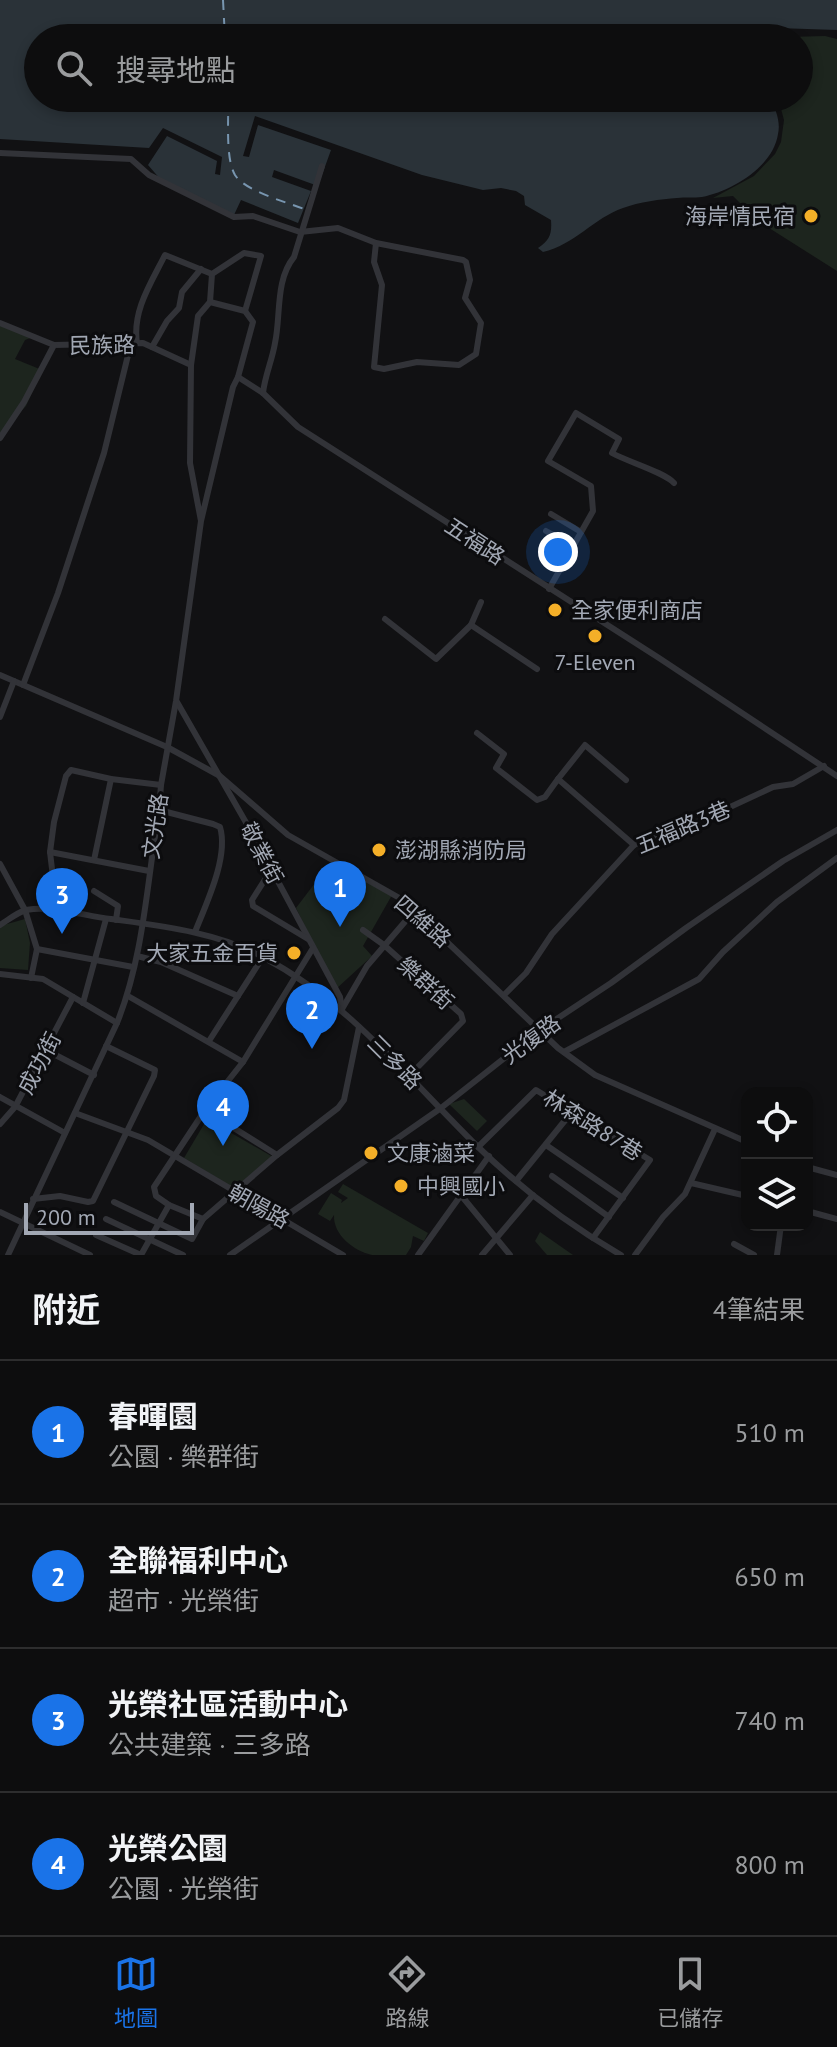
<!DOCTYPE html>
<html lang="zh-TW">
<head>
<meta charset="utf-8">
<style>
	:root { --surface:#0d0d0e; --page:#1b1b1c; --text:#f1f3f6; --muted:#9a9c9e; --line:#2d2d2e; --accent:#1a73e8 }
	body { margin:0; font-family:"PT Sans","Noto Sans TC",sans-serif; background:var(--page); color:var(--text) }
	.controls { position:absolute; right:24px; bottom:24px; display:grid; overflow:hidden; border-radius:16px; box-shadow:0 4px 12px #0003 }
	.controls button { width:72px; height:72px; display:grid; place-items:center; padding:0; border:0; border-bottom:2px solid var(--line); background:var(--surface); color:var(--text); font:40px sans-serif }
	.scale { position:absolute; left:24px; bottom:20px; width:170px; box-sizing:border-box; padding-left:8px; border:4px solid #a2a8b4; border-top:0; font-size:22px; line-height:28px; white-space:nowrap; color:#a2a8b4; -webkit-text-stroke:6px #0c0c0e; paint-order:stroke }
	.you { position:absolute; left:558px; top:552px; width:28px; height:28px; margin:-20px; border:6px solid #fff; border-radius:50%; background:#1a73e8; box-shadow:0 0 0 12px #1a73e833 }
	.badge { display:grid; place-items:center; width:52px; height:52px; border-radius:50%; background:var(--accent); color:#fff; font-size:26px; font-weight:700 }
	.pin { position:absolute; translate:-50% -66px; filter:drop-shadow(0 2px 4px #0008) }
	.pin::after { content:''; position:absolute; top:42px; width:28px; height:24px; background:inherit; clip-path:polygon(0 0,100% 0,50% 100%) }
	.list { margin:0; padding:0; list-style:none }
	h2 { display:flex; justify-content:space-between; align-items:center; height:104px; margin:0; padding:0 32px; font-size:34px }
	h2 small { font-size:26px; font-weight:400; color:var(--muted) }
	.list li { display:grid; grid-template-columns:52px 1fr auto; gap:24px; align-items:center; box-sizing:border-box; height:144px; padding:0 32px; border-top:2px solid var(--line) }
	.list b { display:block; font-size:30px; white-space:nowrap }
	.list p { margin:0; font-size:26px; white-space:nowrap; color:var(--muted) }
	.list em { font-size:26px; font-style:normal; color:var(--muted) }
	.icon { flex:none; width:44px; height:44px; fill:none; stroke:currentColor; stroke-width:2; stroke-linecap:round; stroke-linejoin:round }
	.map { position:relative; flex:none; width:837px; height:1255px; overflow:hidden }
	.search { position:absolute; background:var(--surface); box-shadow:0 4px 12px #0003; left:24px; right:24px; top:24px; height:88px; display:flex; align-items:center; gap:20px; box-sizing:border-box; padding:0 28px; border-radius:44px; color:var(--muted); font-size:30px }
	.sheet { height:680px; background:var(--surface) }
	nav { display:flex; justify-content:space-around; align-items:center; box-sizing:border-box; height:112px; border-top:2px solid var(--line); background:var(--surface); font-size:22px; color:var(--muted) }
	nav a { display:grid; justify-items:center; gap:4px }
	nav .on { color:var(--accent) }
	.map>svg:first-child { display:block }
</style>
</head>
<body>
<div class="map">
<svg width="837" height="1255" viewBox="0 0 837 1255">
	<rect width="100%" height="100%" fill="#111113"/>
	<g fill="#1d251e">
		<path d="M825,36L837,39V271L758,221L733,196L713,198L754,176L775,154L781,142L784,120L778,98H799V38H756Z"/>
		<path d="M0,324L33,337L25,340L15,359L42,370L26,406L0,434Z"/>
		<path d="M339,865L392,895L363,946L372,956L336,989L296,908L315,883L333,873Z"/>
		<path d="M25,919L30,943L28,970L0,968V926Z"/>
		<path d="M464,1099L487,1121L477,1131L449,1104Z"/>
		<path d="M207,1119L273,1157L234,1188L184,1158Z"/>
		<path d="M343,1184L428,1233L424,1241L413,1236L411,1247L406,1255C396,1255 383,1255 372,1255C354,1251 333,1235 334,1215L330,1221L318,1214L331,1193L342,1200L341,1203L348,1198L338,1192Z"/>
		<path d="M540,1232L573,1255H547L535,1241Z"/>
	</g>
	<path fill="#2a3238" d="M0,0H837V30L746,27L733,38H38V98H771C775,109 781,121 778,134C773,167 732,191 702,197C694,198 685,197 677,198C661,199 639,202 623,208C594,218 574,245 543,252L538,248C550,240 552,234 551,220L525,205L524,196L516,191L501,188L483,190L422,175L255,116L243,156L249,157L258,125L331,150L318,186L274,170L272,177L311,191L298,223L241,200L234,215L161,180L148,165L167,136L217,161L215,174L220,175L222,157L163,128L149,148L0,139Z"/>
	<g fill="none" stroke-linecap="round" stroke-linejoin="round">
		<g stroke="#7896b0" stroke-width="2" stroke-dasharray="10 8" stroke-linecap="butt">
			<path d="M223,0L225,38"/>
			<path d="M228,98C229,118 225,158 235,175C245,191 286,202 304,209"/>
		</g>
		<g stroke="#323338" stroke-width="6">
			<path d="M0,153L131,159L149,175L234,217L253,216L300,232L338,228L376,243L463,260L466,262L470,280L465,298L481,323L476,354L459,365L417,362L384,369L374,367L382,285L374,262L376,243"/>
			<path d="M210,302L212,274"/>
			<path d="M0,323L54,345L143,343L191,365"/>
			<path d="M137,343C132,311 151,283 165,255L212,274L244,253L261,256L245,311"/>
			<path d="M152,347L167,321L179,308L182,292L201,269"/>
			<path d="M238,377L263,393L298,427L659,658L837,776"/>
			<path d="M263,393C265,375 272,361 275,343C281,316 275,280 294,257L322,166"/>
			<path d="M0,438L24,402L54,345"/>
			<path d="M551,514L581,532"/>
			<path d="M546,531L573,546"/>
			<path d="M549,589L593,511L591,486L548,461L576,413L619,439L612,453C628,462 664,472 674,483"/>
			<path d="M385,619L436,659L471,625L481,602"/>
			<path d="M471,625L537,669"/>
			<path d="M0,675L167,747L220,776L288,835L403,900L558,1048L595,1075L747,1142"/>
			<path d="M23,685L58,593L104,453L131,343"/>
			<path d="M177,702L252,833L340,997L342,1009"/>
			<path d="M0,717L14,681"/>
			<path d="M477,733L504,754L496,768L537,800L545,797L558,779L634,845"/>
			<path d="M558,779L585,745L626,780"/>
			<path d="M159,810L213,824L220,827C229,857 206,904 195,932"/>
			<path d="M50,852L149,871"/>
			<path d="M94,860L111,779"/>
			<path d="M0,864L25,910L37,949L31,978"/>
			<path d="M271,870L252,900L253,906L308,939"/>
			<path d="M94,891L118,906L116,920"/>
			<path d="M57,911L50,852L54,822L66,776L71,770L111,779L161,785"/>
			<path d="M0,925C8,920 18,912 26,910C53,905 84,916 111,919C162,926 216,932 263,957C350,1003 407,1077 476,1145C519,1187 569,1225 621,1255"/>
			<path d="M363,930L384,945L461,1014L463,1021L410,1075"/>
			<path d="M37,949L133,967"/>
			<path d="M137,956L161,962L238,996"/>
			<path d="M0,974L43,979L117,1023"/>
			<path d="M504,995L526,973L552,934L634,845L666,830L672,834L773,787L793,784L824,766"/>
			<path d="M128,996L243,1062"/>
			<path d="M83,1003L106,919"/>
			<path d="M342,1009L367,966L415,910"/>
			<path d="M209,1041L263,957"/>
			<path d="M46,1050L94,1075"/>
			<path d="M564,1052L699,979L723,952L777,902L837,858"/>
			<path d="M0,1097L65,1133"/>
			<path d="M205,1110L277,1155"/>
			<path d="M75,1113L148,1140L343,1255"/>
			<path d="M0,1124L15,1107L73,997"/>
			<path d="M546,1145L623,1198"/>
			<path d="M478,1147L536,1090L650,1160L593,1238"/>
			<path d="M807,1167L837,1175"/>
			<path d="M552,1176L609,1217"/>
			<path d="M516,1181L571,1113"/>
			<path d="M691,1183L747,1196"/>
			<path d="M460,1194L510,1255"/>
			<path d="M33,1199L60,1196L88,1202L93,1201L154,1076L155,1070L106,1046"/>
			<path d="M114,1202L192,1239L203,1219L277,1155L338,1108L344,1100L359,1027"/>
			<path d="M807,1211L837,1219"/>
			<path d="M0,1212L90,1255"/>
			<path d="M106,1219L183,1255"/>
			<path d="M203,1219L169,1205L156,1196L154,1187L205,1110L243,1062L313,948"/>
			<path d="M96,1235L141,1255"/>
			<path d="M734,1244L754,1255"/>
			<path d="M8,1255L117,1023C144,956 147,881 159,810L161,785L176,701L201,521L233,387L238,377L253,322L245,311L210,302L198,316L191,365L190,463L201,521"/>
			<path d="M141,1255L169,1205"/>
			<path d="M230,1255L441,1108L540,1030L611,983L686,928L783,861L837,830"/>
			<path d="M418,1255L489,1156"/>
			<path d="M482,1255L533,1195"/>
			<path d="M635,1255L663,1217L685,1194L715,1129"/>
			<path d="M777,1255L781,1225"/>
		</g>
	</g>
	<g fill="#f4af28" stroke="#0c0c0e" stroke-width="3">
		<circle cx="811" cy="216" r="8"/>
		<circle cx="555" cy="610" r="8"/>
		<circle cx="595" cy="636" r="8"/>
		<circle cx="379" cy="850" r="8"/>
		<circle cx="294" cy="953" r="8"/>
		<circle cx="371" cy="1153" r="8"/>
		<circle cx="401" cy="1186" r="8"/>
	</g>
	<g text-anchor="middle" stroke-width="6" stroke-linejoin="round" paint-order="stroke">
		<g font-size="22" fill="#a2a8b4" stroke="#0c0c0e" text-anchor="start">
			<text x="795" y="224" text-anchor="end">海岸情民宿</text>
			<text x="571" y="618">全家便利商店</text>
			<text x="595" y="670" text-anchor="middle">7-Eleven</text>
			<text x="395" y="858">澎湖縣消防局</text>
			<text x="278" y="961" text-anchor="end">大家五金百貨</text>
			<text x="387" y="1161">文康滷菜</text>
			<text x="417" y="1194">中興國小</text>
		</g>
		<g font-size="22" fill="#a2a8b4" stroke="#0c0c0e">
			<text transform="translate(102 345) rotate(-1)" y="8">民族路</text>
			<text transform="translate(475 541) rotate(33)" y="8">五福路</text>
			<text transform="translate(155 826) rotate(-82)" y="8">文光路</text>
			<text transform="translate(683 827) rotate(-23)" y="8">五福路3巷</text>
			<text transform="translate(262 853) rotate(62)" y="8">敬業街</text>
			<text transform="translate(423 921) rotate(41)" y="8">四維路</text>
			<text transform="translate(426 983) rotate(42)" y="8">樂群街</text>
			<text transform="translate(531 1039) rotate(-36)" y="8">光復路</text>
			<text transform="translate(395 1062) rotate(45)" y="8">三多路</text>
			<text transform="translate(39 1063) rotate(-62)" y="8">成功街</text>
			<text transform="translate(593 1125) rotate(32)" y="8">林森路87巷</text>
			<text transform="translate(259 1206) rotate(29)" y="8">朝陽路</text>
		</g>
	</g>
</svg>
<div class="controls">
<button><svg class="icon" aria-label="locate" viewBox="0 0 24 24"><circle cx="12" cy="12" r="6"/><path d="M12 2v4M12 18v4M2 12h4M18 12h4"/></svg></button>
<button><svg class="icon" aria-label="layers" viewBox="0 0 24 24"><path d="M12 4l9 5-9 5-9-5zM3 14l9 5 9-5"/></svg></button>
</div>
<div class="scale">200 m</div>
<div class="you"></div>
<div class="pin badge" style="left:340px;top:927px">1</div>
<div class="pin badge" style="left:312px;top:1049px">2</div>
<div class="pin badge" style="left:62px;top:934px">3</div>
<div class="pin badge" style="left:223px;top:1146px">4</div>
<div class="search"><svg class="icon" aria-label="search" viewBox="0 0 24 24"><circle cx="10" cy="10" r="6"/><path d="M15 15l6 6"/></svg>搜尋地點</div>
</div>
<section class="sheet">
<h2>附近<small>4筆結果</small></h2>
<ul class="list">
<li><span class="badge">1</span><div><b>春暉園</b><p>公園 · 樂群街</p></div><em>510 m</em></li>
<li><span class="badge">2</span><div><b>全聯福利中心</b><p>超市 · 光榮街</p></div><em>650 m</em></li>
<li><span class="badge">3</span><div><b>光榮社區活動中心</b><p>公共建築 · 三多路</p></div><em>740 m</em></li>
<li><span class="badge">4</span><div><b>光榮公園</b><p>公園 · 光榮街</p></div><em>800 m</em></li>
</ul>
</section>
<nav>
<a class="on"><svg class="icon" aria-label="map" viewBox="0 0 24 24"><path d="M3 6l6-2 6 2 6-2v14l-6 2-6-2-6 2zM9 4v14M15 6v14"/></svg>地圖</a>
<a><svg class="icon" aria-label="directions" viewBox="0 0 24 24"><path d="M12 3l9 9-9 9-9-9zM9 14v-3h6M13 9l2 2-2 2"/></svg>路線</a>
<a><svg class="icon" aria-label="saved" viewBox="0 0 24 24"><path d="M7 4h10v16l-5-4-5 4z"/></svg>已儲存</a>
</nav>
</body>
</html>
